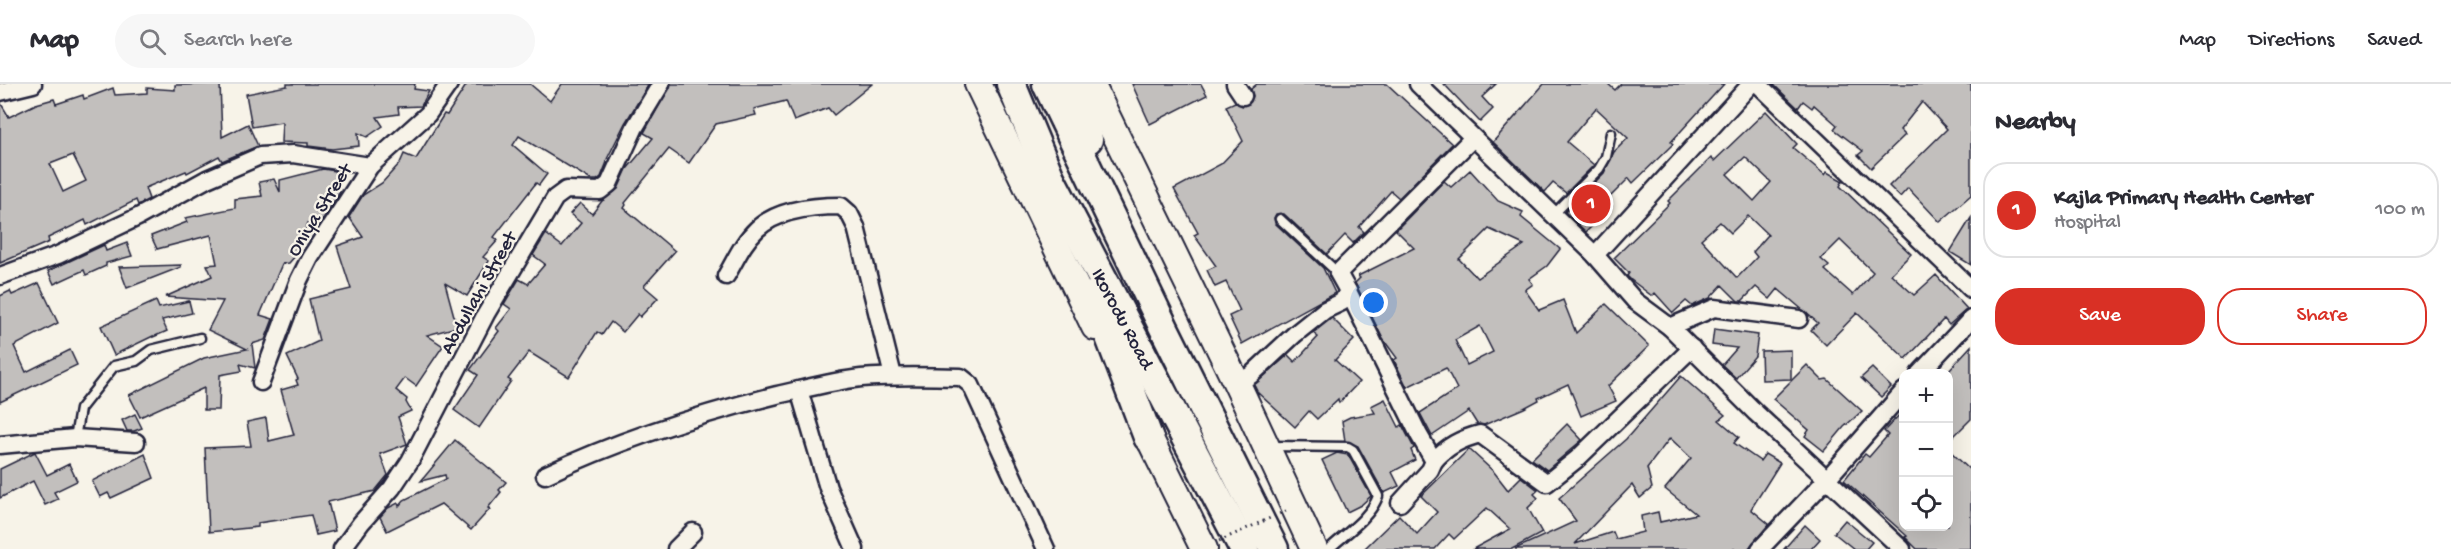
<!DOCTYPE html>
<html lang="en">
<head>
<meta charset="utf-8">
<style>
	:root { --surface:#fff; --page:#f7f7f7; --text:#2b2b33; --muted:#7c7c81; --line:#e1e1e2; --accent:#d93025 }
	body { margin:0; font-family:"Gochi Hand",sans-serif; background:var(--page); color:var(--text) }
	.controls { position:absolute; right:18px; bottom:18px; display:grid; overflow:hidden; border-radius:12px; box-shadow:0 6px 24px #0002 }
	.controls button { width:54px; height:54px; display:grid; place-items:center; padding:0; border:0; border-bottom:2px solid var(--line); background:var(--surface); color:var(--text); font:30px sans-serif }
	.you { position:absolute; left:1374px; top:219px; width:21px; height:21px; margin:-15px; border:4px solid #fff; border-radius:50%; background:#1a73e8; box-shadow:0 0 0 9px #1a73e833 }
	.badge { display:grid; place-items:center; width:39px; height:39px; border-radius:50%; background:var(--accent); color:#fff; font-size:20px; font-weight:700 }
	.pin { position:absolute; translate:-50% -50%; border:3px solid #fff; box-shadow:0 2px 6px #0006 }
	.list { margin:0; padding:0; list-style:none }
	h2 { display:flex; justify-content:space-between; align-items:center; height:78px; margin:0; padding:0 24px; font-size:26px }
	h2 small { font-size:20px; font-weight:400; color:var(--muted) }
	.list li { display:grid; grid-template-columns:39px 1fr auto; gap:18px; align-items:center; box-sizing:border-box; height:96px; margin:0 12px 12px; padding:0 12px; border:2px solid var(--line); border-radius:24px }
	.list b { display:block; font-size:22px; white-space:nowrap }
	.list p { margin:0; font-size:20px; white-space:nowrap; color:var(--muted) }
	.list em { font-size:20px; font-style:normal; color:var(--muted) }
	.actions { display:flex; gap:12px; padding:18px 24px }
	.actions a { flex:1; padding:14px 0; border:2px solid var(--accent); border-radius:24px; text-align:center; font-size:21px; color:var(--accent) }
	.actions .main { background:var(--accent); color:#fff }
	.icon { flex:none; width:33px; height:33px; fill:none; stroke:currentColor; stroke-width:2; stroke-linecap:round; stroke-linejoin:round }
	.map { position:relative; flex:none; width:1971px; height:465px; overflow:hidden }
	header { display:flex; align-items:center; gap:36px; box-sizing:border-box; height:84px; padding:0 30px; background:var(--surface); border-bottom:2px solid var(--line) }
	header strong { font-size:28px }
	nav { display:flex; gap:33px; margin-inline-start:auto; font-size:21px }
	.search { width:420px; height:54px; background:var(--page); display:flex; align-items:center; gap:15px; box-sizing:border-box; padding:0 21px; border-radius:33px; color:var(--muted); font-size:22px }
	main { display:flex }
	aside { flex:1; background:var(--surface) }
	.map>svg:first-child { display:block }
</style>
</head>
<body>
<header>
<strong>Map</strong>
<div class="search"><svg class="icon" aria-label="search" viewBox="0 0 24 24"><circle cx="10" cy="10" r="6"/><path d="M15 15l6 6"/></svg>Search here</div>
<nav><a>Map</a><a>Directions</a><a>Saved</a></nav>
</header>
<main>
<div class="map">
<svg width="1971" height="465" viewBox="0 0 1971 465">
	<rect width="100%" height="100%" fill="#f7f3e8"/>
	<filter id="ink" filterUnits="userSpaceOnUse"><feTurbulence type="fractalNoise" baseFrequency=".0167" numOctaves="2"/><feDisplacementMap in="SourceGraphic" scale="12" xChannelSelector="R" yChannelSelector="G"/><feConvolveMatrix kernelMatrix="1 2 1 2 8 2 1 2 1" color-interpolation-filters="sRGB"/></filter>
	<g filter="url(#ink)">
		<g fill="#c2bfbd" stroke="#22223b" stroke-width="1.5" fill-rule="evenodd">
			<path d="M220,0L222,53L248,40L258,62L222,77L219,72L187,89L186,87L145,104L149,115L138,121L136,116L87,141L85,136L48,154L49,158L0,179V18L9,33L36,20L54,15L56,20L83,11L84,15L113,4L115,11L147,9V4L175,6V1ZM73,71L86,97L63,108L50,80Z"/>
			<path d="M287,0H415L414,5L429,7L421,22L398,23L399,30L377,33L383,42L367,53L358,49L359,62L332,65L308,62V59L281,58L282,38L252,43L246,10L287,2Z"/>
			<path d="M467,0H530L550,17L562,0H649L625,39L606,77L607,78L601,93L597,96H591L519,52L513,61L547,90L539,101L536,99L494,153L498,156L483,173L489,177L467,212L445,199L457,243L427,251L443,262L416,302L405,294L396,306L407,315L406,318L411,327L398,333L407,360L380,370L388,391L375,407L328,418L335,447L316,451L311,431L258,439V443L209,448L205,364L251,362L247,338L266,334L269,357L294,351L281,306L298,301L296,296L298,295L287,272L319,257L309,215L351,205L337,162L363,153L349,133L363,111L382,99L400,79L404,70L416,75L444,30L447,31Z"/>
			<path d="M671,0H872L834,31L828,24L794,37L786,17L754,25L756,31L716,40L689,79L669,65L625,119L626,121L624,124L675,167L644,202L658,214L640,233L638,230L623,248L611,238L602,251L597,248L569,293L529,268L508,295L511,297L479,344L454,326L478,291L470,286L499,247L496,244L511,225L504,220L519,195L528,200L545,180L533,171L546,150L562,162L581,139L570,130L580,119L592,130L602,117L618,105L627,85L653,54L644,49Z"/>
			<path d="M1132,0H1201L1207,11L1150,40Z"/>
			<path d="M1257,0H1387L1452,60L1399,114L1391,107L1359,143L1364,148L1353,159L1345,151L1327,170L1284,130H1276L1274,134L1275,139L1323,184L1335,209L1242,260L1229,232L1240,227L1226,198L1215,203L1207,186L1216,182L1194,151L1198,149L1174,105L1221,80L1243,57L1226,22L1235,18L1243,22L1249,20L1253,12L1251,5Z"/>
			<path d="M1444,0H1496L1482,13L1493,25L1480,38Z"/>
			<path d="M1544,0H1608L1615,6L1621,0H1724L1671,58L1673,60L1633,99L1629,94L1606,117L1612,122L1586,148L1565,128L1604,89L1614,68L1628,54L1596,24L1567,58L1594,81L1566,109L1553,99L1545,108L1493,58Z"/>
			<path d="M1773,0H1971V111L1940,138L1908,104L1900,113L1889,102L1947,45L1922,18L1900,46L1905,51L1871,84L1858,71L1863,67L1834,45L1837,41L1814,21L1812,24L1803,17L1798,24Z"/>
			<path d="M1766,27L1797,60L1793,64L1825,91L1827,88L1843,97L1840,102L1911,170L1891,190L1914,211L1936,191L1967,225L1949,241L1944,235L1906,275L1857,229L1826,261L1811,246L1818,239L1778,205L1770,215L1756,203L1742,217H1738L1722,201L1710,214L1692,222L1686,217L1673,229L1655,209L1652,212L1631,196L1627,192L1629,189L1614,174L1670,119L1668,117L1711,74L1714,77ZM1745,73L1771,98L1754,117L1727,90ZM1748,132L1768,151L1753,168L1757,173L1737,194L1701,155L1720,138L1731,149ZM1840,156L1873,188L1853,211L1825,186L1829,182L1821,175Z"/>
			<path d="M323,85L336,87L340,108L316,146L308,139L296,171L289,179L282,180L260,231L273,235L265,256L252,260L255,284L240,280L242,287L220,291L219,326H204V304L140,333L129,311L204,274L247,265L208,246L223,217L165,213L212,192L207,181L217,180L211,151L157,165L151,152L187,138L185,134L235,124V115L262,112L259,98L274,95L280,108V96Z"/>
			<path d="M1470,86L1498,117L1523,128L1521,133L1560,165L1547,182L1529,195L1533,200L1525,206L1539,226L1563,216L1576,249L1606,220L1649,262L1608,302L1616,317L1581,332L1568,300L1538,314L1539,316L1524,324L1484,341L1477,340L1469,327L1432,352L1420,329L1457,305L1446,284L1407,303L1394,276L1397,274L1383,255L1355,199L1360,194L1358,192L1414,164L1396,146L1444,97L1451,103ZM1489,145L1524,161L1477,194L1459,175ZM1480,242L1493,268L1467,281L1455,256Z"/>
			<path d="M1971,134V181L1950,168Z"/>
			<path d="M127,159L132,172L106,179V182L86,191L84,186L54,200L48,187L104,161L106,167Z"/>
			<path d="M181,181V183L127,204L119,183Z"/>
			<path d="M39,199L58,239L14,262L26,288L70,266L77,281L0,318V212L10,207L12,211Z"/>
			<path d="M156,217L159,224L189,217L192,229L162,236L167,247L153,253V252L114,271L101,242Z"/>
			<path d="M1332,234L1354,256L1335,276L1359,298L1339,319L1338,315L1317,335L1309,327L1295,343L1258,309L1254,301L1288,271L1295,278L1318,253L1313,249Z"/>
			<path d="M1714,245L1758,251L1755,272L1736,294L1722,281L1737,264L1712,261Z"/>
			<path d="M1971,262V335L1948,358V287Z"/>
			<path d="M1791,266V295L1762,296L1761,267Z"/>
			<path d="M1807,281L1822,296L1827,295L1862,327L1844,343L1824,367L1805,352L1809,346L1773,315Z"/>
			<path d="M1872,284L1891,303L1881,313L1861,294Z"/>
			<path d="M1681,292L1725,331L1719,336L1739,353L1734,359L1760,377L1765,370L1780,379L1751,425L1769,440L1748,465H1515L1576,437L1559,414L1626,355ZM1670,354L1691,374L1665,405L1696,430L1660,438L1658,428L1641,432L1643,448L1616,455L1613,448L1575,460L1632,401L1640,414L1652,404L1647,384Z"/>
			<path d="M1385,315L1399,343L1402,341L1414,364L1411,366L1415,376L1392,388L1399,402L1384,409L1358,362L1345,357L1342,337L1350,333L1375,329L1371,322Z"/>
			<path d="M1904,326V442H1948V365L1971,387V465H1917L1905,453L1907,452L1844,396L1865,370L1869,373L1888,351L1884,347Z"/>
			<path d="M135,330L142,344L134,347H127L122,336Z"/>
			<path d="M1567,340L1582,356L1547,386L1532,375Z"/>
			<path d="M455,356L506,398L499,406L501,408L488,424L490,425L471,446L441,420L387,447L380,433L388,424L398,419L399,422L404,416L446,395L445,391L421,397Z"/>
			<path d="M1469,365L1494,388L1508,406L1521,393L1538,406L1534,410L1538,414L1528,424L1542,449L1512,465H1473L1510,445L1487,424L1454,455L1449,450L1435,465H1364L1399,431L1417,450L1437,428L1421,412Z"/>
			<path d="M35,368L47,391L69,380L77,397L54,408L58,415L45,421L33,397L0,414V385Z"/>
			<path d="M1337,369L1348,371L1371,412L1361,421L1347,428L1322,376Z"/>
			<path d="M145,370L154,394L111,414L108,409L100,413L92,397Z"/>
			<path d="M1845,436L1872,458L1866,465H1854L1834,449Z"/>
			<path d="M1805,441L1820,455L1811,465H1784Z"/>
		</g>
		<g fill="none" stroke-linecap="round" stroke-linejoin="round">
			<defs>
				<g id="service">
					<path d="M1553,131L1599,85L1606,73L1611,49"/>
					<path d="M1280,135L1338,189"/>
					<path d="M75,354L80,325L114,282L136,277L151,266L200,254"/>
					<path d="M1271,362L1348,363L1353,366L1378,412C1371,433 1345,450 1329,465"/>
				</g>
				<g id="minor">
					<path d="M1235,0L1243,12"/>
					<path d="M1418,0L1595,171L1635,217L1670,243L1756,329L1902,465"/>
					<path d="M1758,0L1971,205"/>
					<path d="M0,8L33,0"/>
					<path d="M1595,171L1751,0"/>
					<path d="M0,192L58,171L138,133L207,95L260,72L293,70L370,82"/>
					<path d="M726,192C736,175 743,158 757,145C778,125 814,122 841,122L849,129L856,143L893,292"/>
					<path d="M1348,207L1419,351L1434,377C1447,362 1461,355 1480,350L1547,399L1577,375L1692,264"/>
					<path d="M1670,243L1714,224L1799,235"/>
					<path d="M1919,290L1971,235"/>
					<path d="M261,298L299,196L310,174L370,82L428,30L449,0"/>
					<path d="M1237,300L1251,291L1295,250L1325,226L1342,218L1348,207L1338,189L1473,54"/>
					<path d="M799,306L828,404L855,465"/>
					<path d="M0,361L75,354L136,358"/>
					<path d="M545,391C619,356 697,331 777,311C804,305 833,297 861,294C894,291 928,292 961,293L971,301L1046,465"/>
					<path d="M1400,419L1430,386L1434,377"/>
					<path d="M342,465L361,439L392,404L410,377L486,230L555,114L566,106L600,107L609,100L635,43L661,0"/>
					<path d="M676,465L693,448"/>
					<path d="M1760,465L1826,396L1904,307"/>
				</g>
				<g id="primary">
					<path d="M978,0L1095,243"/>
					<path d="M1091,0L1237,300L1314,465"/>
					<path d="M1140,335L1204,465"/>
				</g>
				<g id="motorway">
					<path d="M1011,0L1050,94L1244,465"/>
					<path d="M1047,0L1164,244L1274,465"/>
					<path d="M1073,0L1088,55"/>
					<path d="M1094,211L1148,353"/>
				</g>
			</defs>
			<use href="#service" stroke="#22223b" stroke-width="13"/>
			<use href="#minor" stroke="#22223b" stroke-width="21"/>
			<use href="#primary" stroke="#22223b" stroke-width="30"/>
			<use href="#motorway" stroke="#22223b" stroke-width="33"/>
			<use href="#service" stroke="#f7f3e8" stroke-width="8"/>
			<use href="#minor" stroke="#f7f3e8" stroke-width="16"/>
			<use href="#primary" stroke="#f7f3e8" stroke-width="26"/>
			<use href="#motorway" stroke="#f7f3e8" stroke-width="28"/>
			<path stroke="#22223b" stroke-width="3" stroke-dasharray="1.5 4.5" stroke-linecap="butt" d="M1219,457L1288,426"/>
		</g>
	</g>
	<g text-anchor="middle" stroke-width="4.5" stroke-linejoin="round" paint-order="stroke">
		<g font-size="20" fill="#22223b" stroke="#f7f3e8">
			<text transform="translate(318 125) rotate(-58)" y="7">Oniya Street</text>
			<text transform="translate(477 208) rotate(-61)" y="7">Abdullahi Street</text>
			<text transform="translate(1124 234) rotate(62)" y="7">Ikorodu Road</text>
		</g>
	</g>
</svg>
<div class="controls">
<button>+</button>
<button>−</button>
<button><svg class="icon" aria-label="locate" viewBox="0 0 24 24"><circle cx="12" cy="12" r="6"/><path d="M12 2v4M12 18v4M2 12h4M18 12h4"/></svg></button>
</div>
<div class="you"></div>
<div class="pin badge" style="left:1591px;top:120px">1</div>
</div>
<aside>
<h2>Nearby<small></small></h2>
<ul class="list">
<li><span class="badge">1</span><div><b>Kajla Primary Health Center</b><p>Hospital</p></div><em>100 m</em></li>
</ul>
<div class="actions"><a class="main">Save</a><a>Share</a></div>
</aside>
</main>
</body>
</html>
